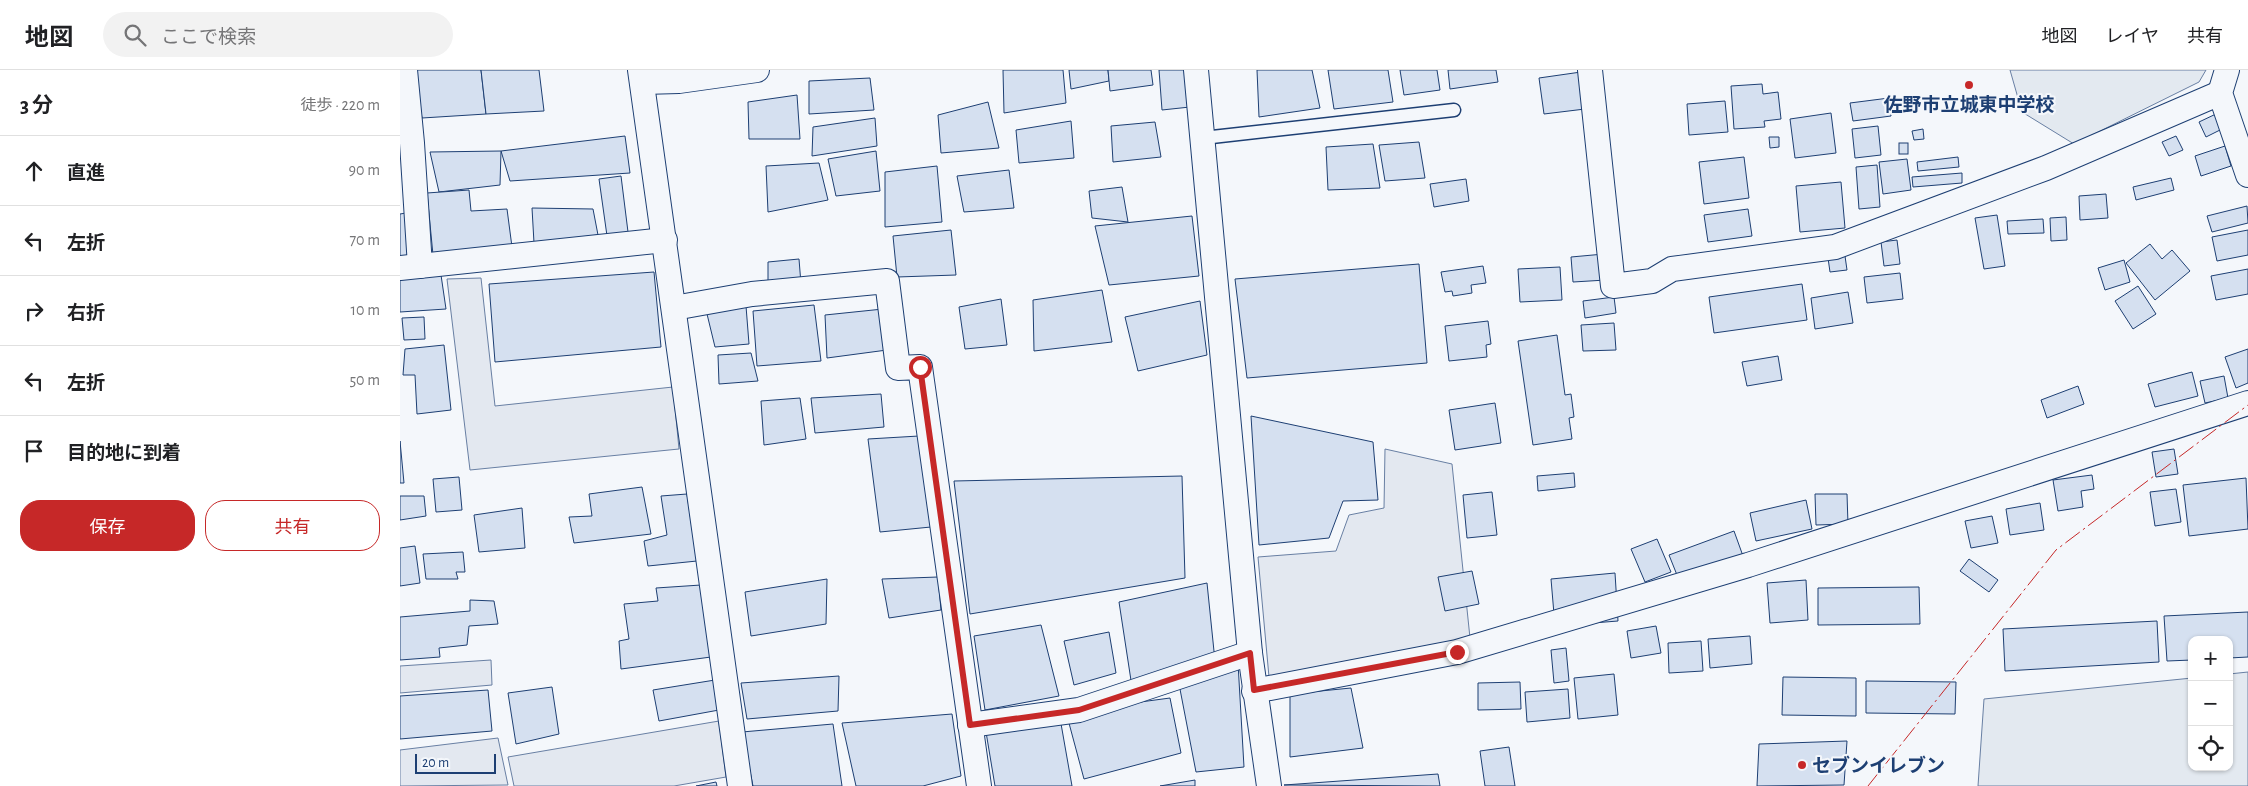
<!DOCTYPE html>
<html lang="ja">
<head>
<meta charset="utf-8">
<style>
	:root { --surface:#fff; --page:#f2f2f2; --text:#202124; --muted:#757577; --line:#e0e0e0; --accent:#c62828 }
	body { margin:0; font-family:"Alegreya Sans","Noto Sans JP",sans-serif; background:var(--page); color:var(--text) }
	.controls { position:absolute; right:15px; bottom:15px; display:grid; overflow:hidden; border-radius:10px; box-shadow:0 1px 4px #0004 }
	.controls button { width:45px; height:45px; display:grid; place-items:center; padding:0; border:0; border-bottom:1px solid var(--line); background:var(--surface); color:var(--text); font:25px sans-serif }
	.scale { position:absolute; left:15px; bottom:12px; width:81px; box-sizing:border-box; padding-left:5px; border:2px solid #1d3f73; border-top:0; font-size:14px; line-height:18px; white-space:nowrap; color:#1d3f73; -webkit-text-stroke:4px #f4f7fb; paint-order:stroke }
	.stop { position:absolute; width:15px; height:15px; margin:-11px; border:4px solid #c62828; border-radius:50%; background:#fff }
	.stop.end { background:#c62828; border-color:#fff; box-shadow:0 1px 5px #0008 }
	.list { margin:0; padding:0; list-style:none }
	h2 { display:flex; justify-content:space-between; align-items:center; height:65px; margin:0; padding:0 20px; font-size:21px }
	h2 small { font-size:16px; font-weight:400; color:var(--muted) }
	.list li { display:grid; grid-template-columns:32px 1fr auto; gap:15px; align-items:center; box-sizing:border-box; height:70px; padding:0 20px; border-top:1px solid var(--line) }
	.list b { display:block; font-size:19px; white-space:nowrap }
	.list em { font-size:16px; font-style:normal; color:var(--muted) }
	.actions { display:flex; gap:10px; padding:15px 20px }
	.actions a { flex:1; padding:11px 0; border:1px solid var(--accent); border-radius:20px; text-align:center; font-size:18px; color:var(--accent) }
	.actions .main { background:var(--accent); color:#fff }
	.icon { flex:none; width:28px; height:28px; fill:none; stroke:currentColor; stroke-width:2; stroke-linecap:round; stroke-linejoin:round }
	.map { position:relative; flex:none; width:1848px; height:716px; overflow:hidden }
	header { display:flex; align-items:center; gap:30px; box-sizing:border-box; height:70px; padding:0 25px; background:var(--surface); border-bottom:1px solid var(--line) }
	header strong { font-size:24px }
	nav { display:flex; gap:28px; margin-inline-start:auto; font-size:18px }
	.search { width:350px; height:45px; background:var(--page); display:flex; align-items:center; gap:12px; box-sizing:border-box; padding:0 18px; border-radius:28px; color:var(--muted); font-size:19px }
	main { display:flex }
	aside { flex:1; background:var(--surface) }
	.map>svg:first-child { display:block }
</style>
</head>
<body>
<header>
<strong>地図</strong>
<div class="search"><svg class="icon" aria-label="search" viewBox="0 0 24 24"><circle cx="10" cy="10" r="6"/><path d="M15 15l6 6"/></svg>ここで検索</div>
<nav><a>地図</a><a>レイヤ</a><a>共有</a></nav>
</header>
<main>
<aside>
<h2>3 分<small>徒歩 · 220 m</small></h2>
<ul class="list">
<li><svg class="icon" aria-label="ahead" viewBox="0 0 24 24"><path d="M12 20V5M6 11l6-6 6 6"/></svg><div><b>直進</b></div><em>90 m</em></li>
<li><svg class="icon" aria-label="left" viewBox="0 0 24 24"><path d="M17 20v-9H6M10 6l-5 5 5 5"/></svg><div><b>左折</b></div><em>70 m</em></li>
<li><svg class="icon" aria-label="right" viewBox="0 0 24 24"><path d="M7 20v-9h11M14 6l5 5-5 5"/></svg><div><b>右折</b></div><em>10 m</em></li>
<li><svg class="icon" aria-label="left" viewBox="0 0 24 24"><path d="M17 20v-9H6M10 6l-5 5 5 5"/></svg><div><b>左折</b></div><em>50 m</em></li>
<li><svg class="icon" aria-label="arrive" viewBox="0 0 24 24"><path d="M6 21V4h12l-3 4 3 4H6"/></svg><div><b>目的地に到着</b></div></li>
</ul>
<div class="actions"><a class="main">保存</a><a>共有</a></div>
</aside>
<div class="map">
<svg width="1848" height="716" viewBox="0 0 1848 716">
	<rect width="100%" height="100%" fill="#f4f7fb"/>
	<g fill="#e3e9f0" stroke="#687fa3">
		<path d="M1610,0H1806L1799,12L1674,74L1622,42Z"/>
		<path d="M1848,602V716H1578L1584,629L1792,608V697H1829V604Z"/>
	</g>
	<g fill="#e3e8f0" stroke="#687fa3">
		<path d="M81,208L95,336L273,317L279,379L70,400L47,209Z"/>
		<path d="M985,379L1052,394L1070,568L869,607L858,487L936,481L949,445L984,438Z"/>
		<path d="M91,590L92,615L0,623V596Z"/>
		<path d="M319,651L326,707L274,716H114L108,687Z"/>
		<path d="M98,668L108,715L0,716V680Z"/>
	</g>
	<g fill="#d5e0f0" stroke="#1d3f73">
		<path d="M14,0H81L86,44L22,48Z"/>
		<path d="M81,0H139L144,41L86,44Z"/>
		<path d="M603,0H663L666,33L604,43Z"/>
		<path d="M669,0H708L709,11L671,19Z"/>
		<path d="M708,0H751L753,15L710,21Z"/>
		<path d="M759,0H785L790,37L762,40Z"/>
		<path d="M857,0H912L920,38L859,47Z"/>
		<path d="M928,0H988L993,32L934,39Z"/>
		<path d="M1000,0H1037L1040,20L1004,25Z"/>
		<path d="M1048,0H1096L1098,12L1050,19Z"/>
		<path d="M1181,2L1185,39L1144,44L1139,8Z"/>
		<path d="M470,8L474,40L409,44V11Z"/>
		<path d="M1362,14L1363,24L1378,22L1381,49L1364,51L1365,57L1334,59L1331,16Z"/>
		<path d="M397,25L400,69H349L348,32Z"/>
		<path d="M1489,28L1491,46L1453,51L1450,33Z"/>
		<path d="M1325,31L1328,62L1289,65L1287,34Z"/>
		<path d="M588,32L599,78L541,83L538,45Z"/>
		<path d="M1431,43L1436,83L1395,88L1390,49Z"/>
		<path d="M1818,43L1824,58L1806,67L1799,52Z"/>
		<path d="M475,48L477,76L412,86L413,57Z"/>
		<path d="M671,51L674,88L619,93L616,60Z"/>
		<path d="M755,52L761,87L713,92L711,56Z"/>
		<path d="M1478,56L1481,85L1455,88L1452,59Z"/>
		<path d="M1523,59L1524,69L1514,70L1512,61Z"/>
		<path d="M225,66L230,103L110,111L101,81Z"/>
		<path d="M1776,66L1783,80L1769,86L1762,72Z"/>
		<path d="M1369,67H1379V77L1370,78Z"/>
		<path d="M1019,72L1025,108L985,111L979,75Z"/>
		<rect x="1499" y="73" width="9" height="11"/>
		<path d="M973,74L980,118L928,120L926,77Z"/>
		<path d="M1825,76L1831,96L1801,106L1795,86Z"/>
		<path d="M101,81L100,115L39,122L30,82Z"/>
		<path d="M476,81L480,121L436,126L428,89Z"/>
		<path d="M1344,87L1349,128L1304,134L1299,92Z"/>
		<path d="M1558,87L1559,97L1518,101L1517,92Z"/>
		<path d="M1507,89L1511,120L1483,124L1479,92Z"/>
		<path d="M419,93L428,130L368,142L366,96Z"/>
		<path d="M1477,95L1480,137L1459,139L1456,97Z"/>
		<path d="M537,96L542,152L485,157V102Z"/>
		<path d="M609,100L614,138L564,142L557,106Z"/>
		<path d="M1562,103V113L1513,117L1512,107Z"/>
		<path d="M221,106L229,170L208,173L199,109Z"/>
		<path d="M1771,108L1774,120L1736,130L1733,117Z"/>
		<path d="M1066,109L1069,131L1034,137L1030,114Z"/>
		<path d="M1441,112L1445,158L1400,162L1396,116Z"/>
		<path d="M722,117L728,152L692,148L689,121Z"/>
		<path d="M69,120L71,141L107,139L112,177L33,185L27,123Z"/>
		<path d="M1706,124L1708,148L1680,150L1679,126Z"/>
		<path d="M1847,136L1848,153L1812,162L1807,146Z"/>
		<path d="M132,138L193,139L198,165L134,173Z"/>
		<path d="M1348,139L1352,166L1308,172L1304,145Z"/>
		<path d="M6,143L9,186L0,187V144Z"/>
		<path d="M1597,145L1605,196L1584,199L1575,148Z"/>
		<path d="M792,146L799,206L709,215L695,156Z"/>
		<path d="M1666,147L1667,170L1651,171L1650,148Z"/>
		<path d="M1643,149L1644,163L1608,164L1607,151Z"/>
		<path d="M551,160L556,205L497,207L493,166Z"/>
		<path d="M1848,160V185L1817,191L1812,167Z"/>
		<path d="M1497,170L1500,194L1484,196L1481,172Z"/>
		<path d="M1750,174L1762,189L1772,180L1790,201L1755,230L1726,193Z"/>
		<path d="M1204,184L1206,210L1173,212L1171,187Z"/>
		<path d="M1445,186L1447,200L1430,202L1428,188Z"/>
		<path d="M399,189L401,214L368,217V192Z"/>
		<path d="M1724,190L1730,212L1705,220L1698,198Z"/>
		<path d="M1019,194L1027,293L847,308L835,209Z"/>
		<path d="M1083,196L1086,213L1071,215L1072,223L1053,226L1052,221L1045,222L1041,202Z"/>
		<path d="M1160,197L1162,230L1120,232L1118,199Z"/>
		<path d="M1848,199V224L1816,230L1811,206Z"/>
		<path d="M254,202L261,277L95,292L89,214Z"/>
		<path d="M1500,203L1503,229L1467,233L1464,207Z"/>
		<path d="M41,205L46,239L0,242V209Z"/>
		<path d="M1402,214L1407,250L1314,263L1309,227Z"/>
		<path d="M1738,216L1756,244L1733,259L1715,231Z"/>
		<path d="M702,220L712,272L634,281L633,230Z"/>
		<path d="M1448,222L1453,253L1415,259L1411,228Z"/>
		<path d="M1214,227L1216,243L1185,248L1183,231Z"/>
		<path d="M601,229L607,275L565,279L559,237Z"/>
		<path d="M800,231L807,285L738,301L725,247Z"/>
		<path d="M414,235L421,291L357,296L353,241Z"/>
		<path d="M346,236L349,274L315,277L307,244Z"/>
		<path d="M483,239L487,280L427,288L425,245Z"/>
		<path d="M24,247L25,269L4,270L2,248Z"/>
		<path d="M1088,251L1091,274L1086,275L1087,287L1049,291L1045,256Z"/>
		<path d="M1214,253L1216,280L1183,281L1181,255Z"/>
		<path d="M1157,265L1165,325L1171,324L1174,347L1169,348L1172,369L1133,375L1118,271Z"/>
		<path d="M44,275L51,340L17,344L15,305H3L5,279Z"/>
		<path d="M1848,279V313L1836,318L1825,287Z"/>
		<path d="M351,283L358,311L319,314L318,285Z"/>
		<path d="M1378,286L1382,310L1347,316L1342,292Z"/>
		<path d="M1792,302L1798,326L1755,337L1748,314Z"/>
		<path d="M1824,306L1828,328L1805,333L1800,311Z"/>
		<path d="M1678,316L1684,334L1647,348L1641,330Z"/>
		<path d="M481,324L484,357L415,363L411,328Z"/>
		<path d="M400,328L406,369L364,375L361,331Z"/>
		<path d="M1095,333L1101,373L1055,380L1049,340Z"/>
		<path d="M851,346L973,372L978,430L943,431L929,468L859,475Z"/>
		<path d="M519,366L531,457L480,462L468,369Z"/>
		<path d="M0,371L4,413H0Z"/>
		<path d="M1774,379L1778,404L1756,407L1752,382Z"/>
		<path d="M1174,403L1175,417L1138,421L1137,406Z"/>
		<path d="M1692,405L1694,419L1681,421L1683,437L1658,441L1653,410Z"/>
		<path d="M782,406L785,508L570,544L554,411Z"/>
		<path d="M59,407L62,440L36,442L33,409Z"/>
		<path d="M1846,408L1848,459L1789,466L1783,415Z"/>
		<path d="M242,417L251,464L174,473L169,447L192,446L189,424Z"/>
		<path d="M1776,419L1781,452L1755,456L1750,422Z"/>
		<path d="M1092,422L1097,465L1067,468L1063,425Z"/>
		<path d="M287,424L297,491L248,496L244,471L267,465L261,426Z"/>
		<path d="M1415,424H1447L1448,454L1416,455Z"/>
		<path d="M0,426H24L26,446L0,450Z"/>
		<path d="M1406,430L1412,459L1356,471L1350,443Z"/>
		<path d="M1640,433L1644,460L1610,465L1606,439Z"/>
		<path d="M122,438L125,478L79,482L74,445Z"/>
		<path d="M1592,446L1598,473L1571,478L1565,451Z"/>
		<path d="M1334,461L1343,486L1279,510L1269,485Z"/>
		<path d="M1257,469L1271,502L1245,512L1231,479Z"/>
		<path d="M15,476L20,513L0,516V478Z"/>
		<path d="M63,482L65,502H56L58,509H26L23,484Z"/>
		<path d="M1569,489L1598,510L1589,522L1560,501Z"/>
		<path d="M1072,501L1079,534L1045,541L1038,507Z"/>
		<path d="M1215,503L1218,551L1155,556L1151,509Z"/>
		<path d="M538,507L541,540L489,548L482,509Z"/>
		<path d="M427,509L426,554L351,566L345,522Z"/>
		<path d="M1406,510L1408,550L1370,553L1367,513Z"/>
		<path d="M807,513L815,591L732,617L719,532Z"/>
		<path d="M301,515L311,587L221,599L219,571L229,569L224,534L258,531L256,518Z"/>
		<path d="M1519,517L1520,554L1418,555V518Z"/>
		<path d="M70,530L94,531L98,554L69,556L67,575L39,578L40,587L0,590V547L70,541Z"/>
		<path d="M1848,542V587L1829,588V570H1792V590L1767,591L1764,546Z"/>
		<path d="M1757,551L1759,592L1605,601L1603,559Z"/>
		<path d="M641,555L659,626L585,640L574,566Z"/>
		<path d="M1256,556L1261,583L1231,588L1227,561Z"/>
		<path d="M709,562L716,603L674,615L664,571Z"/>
		<path d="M1350,566L1352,594L1310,598L1308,569Z"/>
		<path d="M1301,571L1303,601L1269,603L1268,573Z"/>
		<path d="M1166,578L1169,611L1154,613L1151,580Z"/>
		<path d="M838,593L844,697L796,702L779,614Z"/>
		<path d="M1214,604L1218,645L1178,649L1174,608Z"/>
		<path d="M439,606L438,641L347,649L341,613Z"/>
		<path d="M1383,607L1456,608V646L1382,645Z"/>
		<path d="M315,610L319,640L259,651L253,620Z"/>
		<path d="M1466,611L1556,612L1555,644L1466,643Z"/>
		<path d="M1120,612L1121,639L1078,640V613Z"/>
		<path d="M152,617L159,664L116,674L108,623Z"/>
		<path d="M951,618L963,678L890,687V624Z"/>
		<path d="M1168,619L1170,648L1127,652L1125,622Z"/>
		<path d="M88,620L92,661L0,669V626Z"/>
		<path d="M770,628L781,683L684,709L666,642Z"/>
		<path d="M552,644L561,706L523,716H456L442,653Z"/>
		<path d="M660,648L672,716H595L586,662Z"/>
		<path d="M433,654L442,716H353L342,662Z"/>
		<path d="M1447,671L1444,715L1357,716L1359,674Z"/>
		<path d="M1109,677L1115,716H1085L1080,681Z"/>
		<path d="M1038,704L1040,716L884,715Z"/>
		<path d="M795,710V716H760Z"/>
		<path d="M316,712L317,716H296Z"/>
	</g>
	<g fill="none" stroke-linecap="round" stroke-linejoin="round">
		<defs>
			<path id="service" d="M803,68L1054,40"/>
			<g id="minor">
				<path d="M5,0L12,73L20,196"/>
				<path d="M240,0L340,716"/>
				<path d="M796,0L850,583L869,716"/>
				<path d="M1190,0L1213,216L1252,211L1272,199L1435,177L1646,98L1820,23"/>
				<path d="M1827,0L1820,23L1848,105"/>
				<path d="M243,12L279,11L357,0"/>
				<path d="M0,198L265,170"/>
				<path d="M274,238L352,224L487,211L498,298L520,297L579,716"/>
				<path d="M854,621L1057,582L1348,495L1848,333"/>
				<path d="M570,655L679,640L850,583"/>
			</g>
		</defs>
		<use href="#service" stroke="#1d3f73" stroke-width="15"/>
		<use href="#minor" stroke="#1d3f73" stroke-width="26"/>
		<use href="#service" stroke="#f4f7fb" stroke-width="12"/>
		<use href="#minor" stroke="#f4f7fb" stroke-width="24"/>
		<path stroke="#c62828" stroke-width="1" stroke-dasharray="18 4 2.5 4" stroke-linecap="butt" d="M1468,716L1656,480L1848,335"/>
	</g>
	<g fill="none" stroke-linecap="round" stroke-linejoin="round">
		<path stroke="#c62828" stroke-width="6" d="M520,297L570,655L679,640L850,583L854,620L1057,582"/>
	</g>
	<g fill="#c62828" stroke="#f4f7fb" stroke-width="2">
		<circle cx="1569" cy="15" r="5"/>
		<circle cx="1402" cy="695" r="5"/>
	</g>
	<g text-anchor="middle" stroke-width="4" stroke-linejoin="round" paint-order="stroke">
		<g font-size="19" font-weight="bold" fill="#1d3f73" stroke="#f4f7fb">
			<text x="1569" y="41">佐野市立城東中学校</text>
			<text x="1412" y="702" text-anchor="start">セブンイレブン</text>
		</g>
	</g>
</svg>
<div class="controls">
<button>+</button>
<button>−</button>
<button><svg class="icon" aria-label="locate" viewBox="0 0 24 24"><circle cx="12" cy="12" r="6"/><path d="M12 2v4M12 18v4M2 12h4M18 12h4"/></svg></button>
</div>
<div class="scale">20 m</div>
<div class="stop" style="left:520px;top:297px"></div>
<div class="stop end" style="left:1057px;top:582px"></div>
</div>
</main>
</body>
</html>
